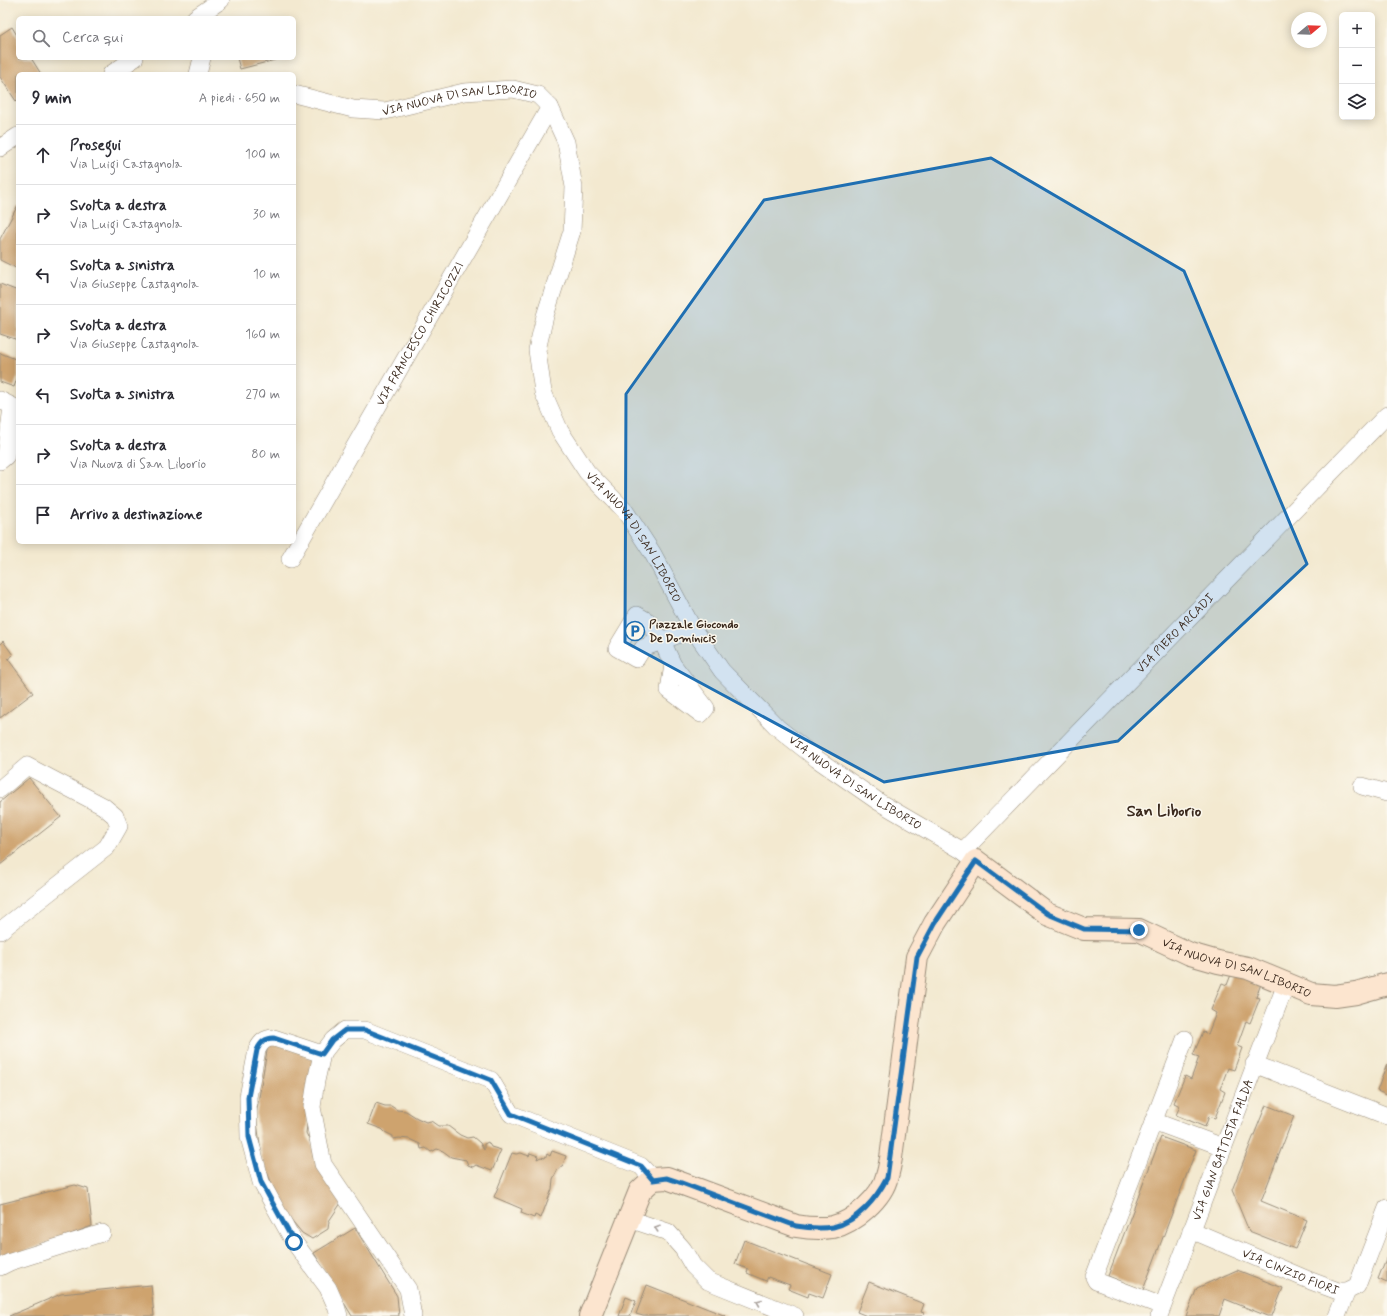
<!DOCTYPE html>
<html lang="it">
<head>
<meta charset="utf-8">
<style>
	:root { --surface:#fff; --page:#f7f7f7; --text:#2b2b33; --muted:#7c7c81; --line:#e1e1e2 }
	body { margin:0; font-family:Mynerve,sans-serif; background:var(--page); color:var(--text) }
	.controls { position:absolute; right:12px; top:12px; display:grid; overflow:hidden; border-radius:6px; box-shadow:0 2px 10px #0003 }
	.controls button { width:36px; height:36px; display:grid; place-items:center; padding:0; border:0; border-bottom:1px solid var(--line); background:var(--surface); color:var(--text); font:20px sans-serif }
	.compass { position:absolute; left:1291px; top:12px; width:36px; height:36px; border-radius:50%; background:var(--surface); box-shadow:0 2px 10px #0003; rotate:71deg }
	.stop { position:absolute; width:12px; height:12px; margin:-9px; border:3px solid #1f6fb2; border-radius:50%; background:#fff }
	.stop.end { background:#1f6fb2; border-color:#fff; box-shadow:0 1px 4px #0008 }
	.list { margin:0; padding:0; list-style:none }
	h2 { display:flex; justify-content:space-between; align-items:center; height:52px; margin:0; padding:0 16px; font-size:17px }
	h2 small { font-size:13px; font-weight:400; color:var(--muted) }
	.list li { display:grid; grid-template-columns:26px 1fr auto; gap:12px; align-items:center; box-sizing:border-box; height:60px; padding:0 16px; border-top:1px solid var(--line) }
	.list b { display:block; font-size:15px; white-space:nowrap }
	.list p { margin:0; font-size:13px; white-space:nowrap; color:var(--muted) }
	.list em { font-size:13px; font-style:normal; color:var(--muted) }
	.icon { flex:none; width:22px; height:22px; fill:none; stroke:currentColor; stroke-width:2; stroke-linecap:round; stroke-linejoin:round }
	.map { position:relative; flex:none; width:1387px; height:1316px; overflow:hidden }
	.search { position:absolute; background:var(--surface); box-shadow:0 2px 10px #0003; left:16px; top:16px; width:280px; height:44px; display:flex; align-items:center; gap:10px; box-sizing:border-box; padding:0 14px; border-radius:6px; color:var(--muted); font-size:15px }
	.panel { position:absolute; background:var(--surface); box-shadow:0 2px 10px #0003; left:16px; top:72px; width:280px; height:472px; border-radius:6px }
	.map>svg:first-child { display:block }
</style>
</head>
<body>
<div class="map">
<svg width="1387" height="1316" viewBox="0 0 1387 1316">
	<rect width="100%" height="100%" fill="#fbf7ec"/>
	<filter id="ink" filterUnits="userSpaceOnUse"><feTurbulence type="fractalNoise" baseFrequency=".025" numOctaves="2"/><feDisplacementMap in="SourceGraphic" scale="8" xChannelSelector="R" yChannelSelector="G"/><feConvolveMatrix kernelMatrix="1 2 1 2 8 2 1 2 1" color-interpolation-filters="sRGB"/></filter>
	<filter id="wash" filterUnits="userSpaceOnUse"><feTurbulence type="fractalNoise" baseFrequency=".012" numOctaves="4" result="noise"/><feDisplacementMap in="SourceGraphic" scale="16" xChannelSelector="R" yChannelSelector="G"/><feGaussianBlur stdDeviation="0.9" result="paint"/><feColorMatrix in="noise" values="0 0 0 0 0 0 0 0 0 0 0 0 0 0 0 0 0 1.4 0 .05"/><feComposite in="paint" operator="in"/></filter>
	<g filter="url(#wash)">
		<rect width="100%" height="100%" fill="#f3e9d0"/>
		<g id="blocks">
			<g fill="#cea36e">
				<path d="M12,27L18,37V58H31L41,74H18V99L16,101L0,77V35Z"/>
				<path d="M237,58H275V60L240,69Z"/>
				<path d="M18,205V269L0,260V239Z"/>
				<path d="M0,284L18,291V340L0,334Z"/>
				<path d="M0,353L18,360V376L14,387L0,382Z"/>
				<path d="M3,641L13,655L8,659L33,693L0,718V644Z"/>
				<path d="M29,778L61,817L0,865V802Z"/>
				<path d="M1232,972L1261,984L1256,997L1260,998L1250,1023L1246,1021L1237,1046L1242,1048L1234,1070L1228,1068L1220,1089L1225,1092L1215,1118L1209,1116L1205,1127L1176,1115L1180,1106L1174,1103L1185,1076L1191,1079L1199,1057L1193,1055L1203,1032L1208,1034L1216,1013L1211,1010L1222,983L1227,985Z"/>
				<path d="M269,1039L315,1059L306,1133L341,1203L329,1221L328,1229L312,1239L302,1233L281,1207L262,1159L256,1115Z"/>
				<path d="M1387,1064V1095L1377,1091Z"/>
				<path d="M376,1103L385,1106H391L397,1110L406,1111L417,1118L426,1122L431,1121L438,1126H448L460,1135L467,1138L473,1137L480,1143L484,1150V1144L488,1142L491,1147L501,1150L492,1171L476,1165L473,1167L468,1165L466,1160L451,1157L443,1151L437,1149L431,1152L426,1148L421,1149L420,1144L409,1139L399,1138L393,1139V1136L385,1132L382,1129L368,1124Z"/>
				<path d="M1266,1105L1294,1116L1261,1201L1307,1220L1295,1249L1249,1231L1232,1190Z"/>
				<path d="M1161,1137L1196,1150L1143,1290L1108,1276Z"/>
				<path d="M552,1151L566,1156L563,1165L558,1169L553,1179L552,1189L541,1218L535,1215L534,1218L521,1213L522,1209L494,1197L512,1153L516,1154L521,1153L529,1156L530,1153L538,1156L537,1159L541,1157L545,1158L547,1154L550,1156Z"/>
				<path d="M75,1185L88,1189L92,1226L0,1261V1204Z"/>
				<path d="M355,1228L397,1296L399,1316H352L314,1253Z"/>
				<path d="M744,1240L832,1274L823,1298L809,1293L808,1297L788,1289L790,1285L768,1277L766,1281L747,1273L748,1269L735,1264Z"/>
				<path d="M1387,1256V1283L1378,1279Z"/>
				<path d="M1237,1270L1283,1288L1272,1316H1267L1225,1299L1219,1316H1186L1197,1288Z"/>
				<path d="M869,1282L924,1304L921,1312L924,1313L923,1316H867L857,1312Z"/>
				<path d="M151,1285L154,1316H9L61,1294Z"/>
				<path d="M647,1285L726,1316H643L636,1314Z"/>
				<path d="M626,1297L636,1301L630,1316H619Z"/>
			</g>
		</g>
	</g>
	<g filter="url(#ink)">
		<use href="#blocks" fill-opacity="0" stroke="#978a77" stroke-width="1"/>
		<g fill="none" stroke-linecap="round" stroke-linejoin="round">
			<defs>
				<g id="street">
					<path d="M195,18L221,0"/>
					<path d="M111,74L135,58"/>
					<path d="M198,74L202,58"/>
					<path id="s1" d="M294,94L353,109L385,111L464,92L513,89L538,95L550,107L566,142L574,187L572,231L545,316L537,350L543,392L560,431L587,472L625,511L653,554L693,629L722,671L778,728L817,759L879,802L963,851L976,861"/>
					<path d="M0,148L18,136"/>
					<path d="M0,400L12,406L6,456L0,461"/>
					<path id="s2" d="M290,559L550,107"/>
					<path d="M673,665L669,690L701,714L706,708L673,665L662,641L649,622L637,615L617,648L636,659L643,648L693,629"/>
					<path d="M1362,786L1387,793"/>
					<path d="M0,789L27,766L103,806L115,816L119,826L107,847L0,931"/>
					<path id="s3" d="M963,851L1387,415"/>
					<path d="M322,1054L274,1038C265,1038 261,1042 257,1050L248,1097L249,1137L261,1182L294,1242L328,1288L336,1306L339,1316"/>
					<path d="M1254,1064L1387,1116"/>
					<path d="M1153,1121L1223,1147"/>
					<path d="M629,1219L668,1232L683,1249L693,1266L708,1281L795,1316"/>
					<path id="s4" d="M1191,1230L1311,1281L1338,1291H1347L1357,1286L1387,1208"/>
					<path d="M0,1267L10,1262L102,1233"/>
					<path d="M1162,1306L1096,1281L1094,1277L1185,1039"/>
					<path d="M413,1316L408,1289L323,1164L312,1107L316,1081L322,1054L333,1040L345,1030H365L491,1080L511,1114L641,1166L653,1179"/>
					<path id="s5" d="M1159,1316L1286,984"/>
					<path d="M1337,1316L1347,1291"/>
				</g>
				<g id="secondary">
					<path id="s6" d="M590,1316L640,1191L653,1179L667,1178L796,1226C808,1228 820,1229 833,1227C854,1222 882,1198 887,1176C889,1170 890,1164 891,1158L917,957L935,923L976,861L1047,914L1084,929L1139,930L1190,954L1218,962L1248,968L1311,994L1335,996L1356,993L1387,984"/>
				</g>
			</defs>
			<use href="#street" stroke="#978a77" stroke-width="18"/>
			<use href="#secondary" stroke="#978a77" stroke-width="24"/>
			<use href="#street" stroke="#fff" stroke-width="17"/>
			<use href="#secondary" stroke="#fce5cf" stroke-width="22"/>
		</g>
		<defs><path id="oneway-chevron" d="M-2-3.5L2.5 0L-2 3.5" fill="none" stroke-width="1.6" stroke-linecap="round" stroke-linejoin="round"/></defs>
		<g stroke="#a79f9a">
			<use href="#oneway-chevron" transform="translate(657 1228) rotate(-161)"/>
			<use href="#oneway-chevron" transform="translate(759 1302) rotate(-158)"/>
		</g>
	</g>
	<g fill="none" stroke-linecap="round" stroke-linejoin="round" filter="url(#ink)">
		<path stroke="#1f6fb2" stroke-width="5" d="M294,1242L261,1182L249,1137L248,1097L257,1050C261,1042 265,1038 274,1038L322,1054L332,1040L345,1030H365L491,1080L511,1114L641,1166L653,1180L667,1178L679,1182L796,1226C808,1228 821,1229 833,1227C858,1221 876,1199 887,1178L917,957L935,923L976,861L1048,914L1084,929L1139,930"/>
	</g>
	<path fill="#1f6fb2" fill-opacity="0.2" stroke="#1f6fb2" stroke-width="3" stroke-linejoin="round" d="M991,158L1184,271L1307,564L1118,741L884,782L625,642L626,394L764,200Z"/>
	<defs>
		<symbol id="parking-ring" viewBox="-11 -11 22 22"><circle r="9.5" fill="#fbf7ec" stroke="#1f6fb2" stroke-width="1.5"/><path d="M-3.5-5.5H1a3.5 3.5 0 0 1 0 7H-1V5.5H-3.5ZM-1-3.4V-.6H.8a1.4 1.4 0 0 0 0-2.8Z" fill="#1f6fb2"/></symbol>
	</defs>
	<g fill-rule="evenodd">
		<use href="#parking-ring" x="624" y="620" width="22" height="22"/>
	</g>
	<g text-anchor="middle" stroke-width="3" stroke-linejoin="round" paint-order="stroke">
		<g font-size="12" fill="#3b2a1e" stroke="#fbf7ec">
			<text dy="4" stroke="none"><textPath href="#s1" startOffset="169">VIA NUOVA DI SAN LIBORIO</textPath></text>
			<text dy="4" stroke="none"><textPath href="#s2" startOffset="260">VIA FRANCESCO CHIRICOZZI</textPath></text>
			<text dy="4" stroke="none"><textPath href="#s1" startOffset="733">VIA NUOVA DI SAN LIBORIO</textPath></text>
			<text dy="4" stroke="none"><textPath href="#s3" startOffset="304">VIA PIERO ARCADI</textPath></text>
			<text dy="4" stroke="none"><textPath href="#s1" startOffset="1069">VIA NUOVA DI SAN LIBORIO</textPath></text>
			<text dy="4" stroke="none"><textPath href="#s6" startOffset="1041">VIA NUOVA DI SAN LIBORIO</textPath></text>
			<text dy="4" stroke="none"><textPath href="#s5" startOffset="178">VIA GIAN BATTISTA FALDA</textPath></text>
			<text dy="4" stroke="none"><textPath href="#s4" startOffset="108">VIA CINZIO FIORI</textPath></text>
		</g>
		<g font-size="12" font-weight="bold" fill="#3b2a1e" stroke="#fbf7ec" text-anchor="start">
			<text x="649" y="628">Piazzale Giocondo<tspan x="649" dy="14">De Dominicis</tspan></text>
		</g>
		<g font-size="16" font-weight="bold" fill="#3b2a1e" stroke="#fbf7ec">
			<text x="1164" y="816">San Liborio</text>
		</g>
	</g>
</svg>
<div class="controls">
<button>+</button>
<button>−</button>
<button><svg class="icon" aria-label="layers" viewBox="0 0 24 24"><path d="M12 4l9 5-9 5-9-5zM3 14l9 5 9-5"/></svg></button>
</div>
<svg class="compass" viewBox="-18 -18 36 36"><path d="M0-13l5 13h-10z" fill="#e53935"/><path d="M0 13l5-13h-10z" fill="#7c7c81"/></svg>
<div class="stop" style="left:294px;top:1242px"></div>
<div class="stop end" style="left:1139px;top:930px"></div>
<div class="search"><svg class="icon" aria-label="search" viewBox="0 0 24 24"><circle cx="10" cy="10" r="6"/><path d="M15 15l6 6"/></svg>Cerca qui</div>
<section class="panel">
<h2>9 min<small>A piedi · 650 m</small></h2>
<ul class="list">
<li><svg class="icon" aria-label="ahead" viewBox="0 0 24 24"><path d="M12 20V5M6 11l6-6 6 6"/></svg><div><b>Prosegui</b><p>Via Luigi Castagnola</p></div><em>100 m</em></li>
<li><svg class="icon" aria-label="right" viewBox="0 0 24 24"><path d="M7 20v-9h11M14 6l5 5-5 5"/></svg><div><b>Svolta a destra</b><p>Via Luigi Castagnola</p></div><em>30 m</em></li>
<li><svg class="icon" aria-label="left" viewBox="0 0 24 24"><path d="M17 20v-9H6M10 6l-5 5 5 5"/></svg><div><b>Svolta a sinistra</b><p>Via Giuseppe Castagnola</p></div><em>10 m</em></li>
<li><svg class="icon" aria-label="right" viewBox="0 0 24 24"><path d="M7 20v-9h11M14 6l5 5-5 5"/></svg><div><b>Svolta a destra</b><p>Via Giuseppe Castagnola</p></div><em>160 m</em></li>
<li><svg class="icon" aria-label="left" viewBox="0 0 24 24"><path d="M17 20v-9H6M10 6l-5 5 5 5"/></svg><div><b>Svolta a sinistra</b></div><em>270 m</em></li>
<li><svg class="icon" aria-label="right" viewBox="0 0 24 24"><path d="M7 20v-9h11M14 6l5 5-5 5"/></svg><div><b>Svolta a destra</b><p>Via Nuova di San Liborio</p></div><em>80 m</em></li>
<li><svg class="icon" aria-label="arrive" viewBox="0 0 24 24"><path d="M6 21V4h12l-3 4 3 4H6"/></svg><div><b>Arrivo a destinazione</b></div></li>
</ul>
</section>
</div>
</body>
</html>
